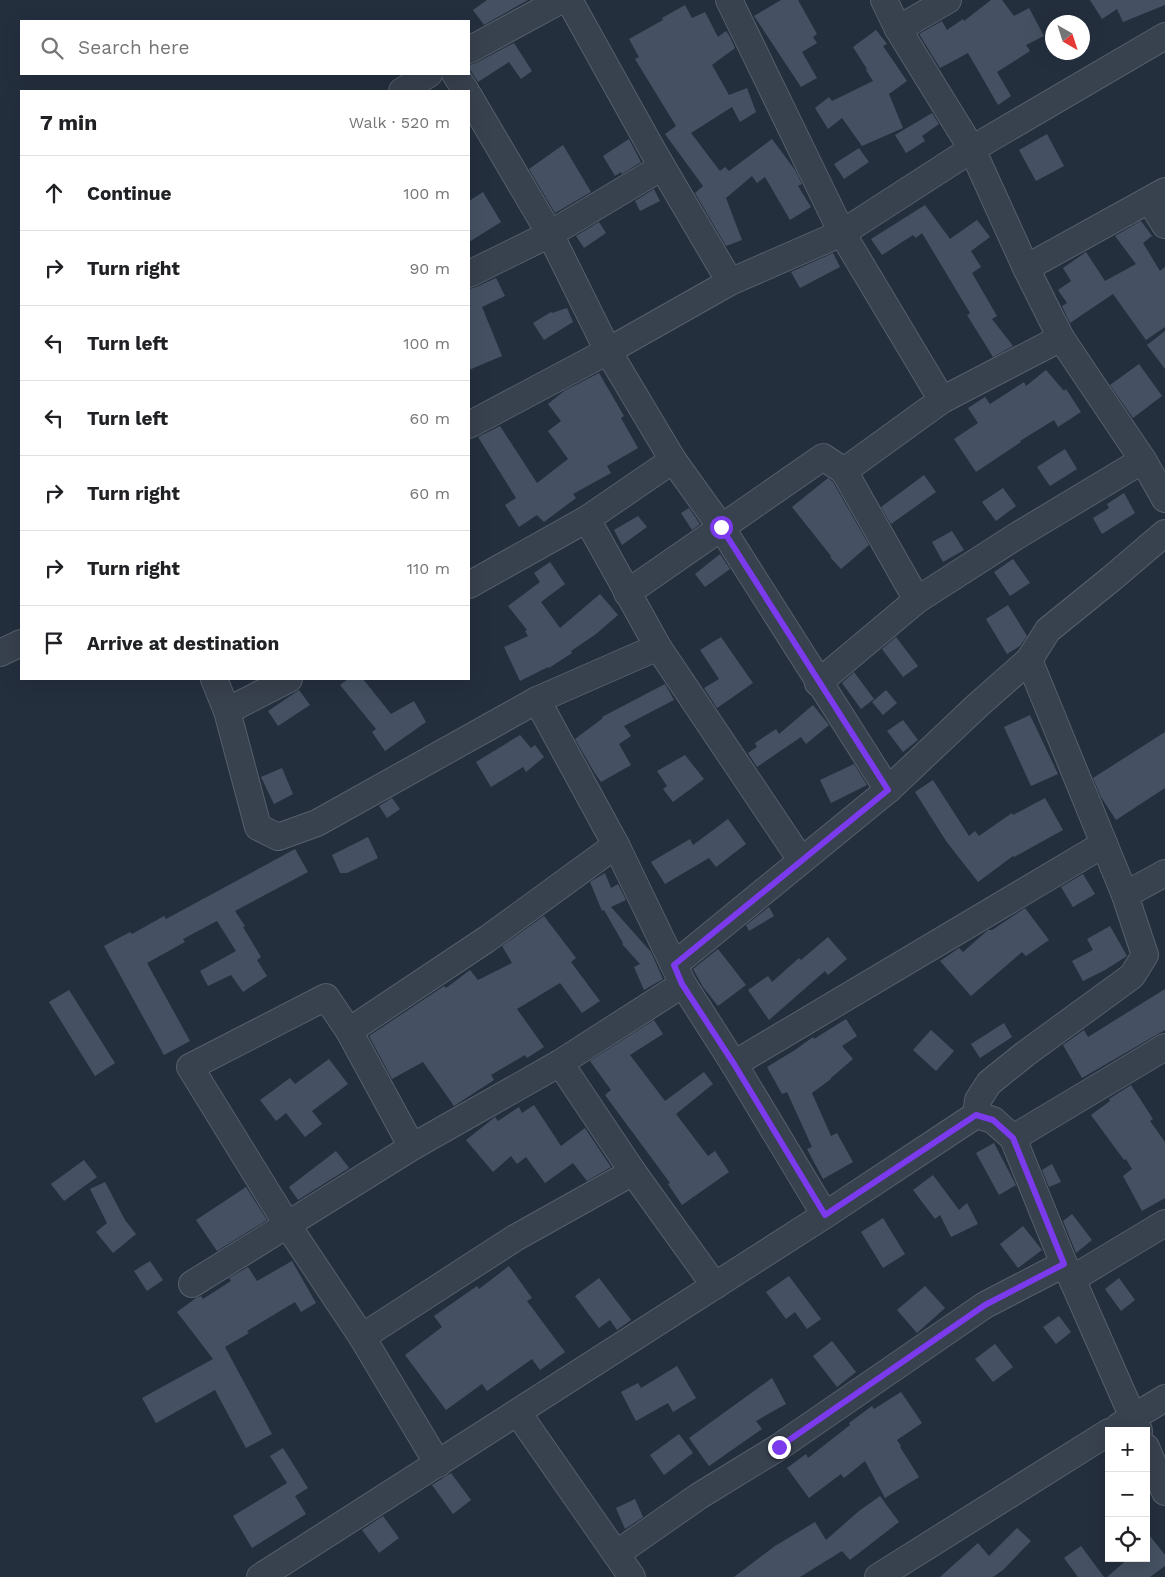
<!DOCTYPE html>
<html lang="en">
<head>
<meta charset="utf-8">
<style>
	:root { --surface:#fff; --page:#f2f2f2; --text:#202124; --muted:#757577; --line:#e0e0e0 }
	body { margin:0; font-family:"Work Sans",sans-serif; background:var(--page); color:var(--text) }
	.controls { position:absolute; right:15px; bottom:15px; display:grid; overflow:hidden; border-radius:0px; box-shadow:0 5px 20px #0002 }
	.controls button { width:45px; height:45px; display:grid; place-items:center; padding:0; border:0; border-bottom:1px solid var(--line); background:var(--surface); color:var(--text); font:25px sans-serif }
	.compass { position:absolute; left:1045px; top:15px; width:45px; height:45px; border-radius:50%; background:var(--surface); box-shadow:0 5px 20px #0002; rotate:141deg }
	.stop { position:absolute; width:15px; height:15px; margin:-11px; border:4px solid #7c3aed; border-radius:50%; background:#fff }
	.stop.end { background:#7c3aed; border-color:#fff; box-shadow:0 1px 5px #0008 }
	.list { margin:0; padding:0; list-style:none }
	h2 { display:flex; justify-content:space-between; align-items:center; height:65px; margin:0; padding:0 20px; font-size:21px }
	h2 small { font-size:16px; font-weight:400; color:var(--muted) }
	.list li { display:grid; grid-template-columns:32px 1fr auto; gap:15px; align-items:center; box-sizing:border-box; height:75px; padding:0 20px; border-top:1px solid var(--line) }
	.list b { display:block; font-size:19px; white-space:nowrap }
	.list em { font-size:16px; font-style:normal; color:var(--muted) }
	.icon { flex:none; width:28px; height:28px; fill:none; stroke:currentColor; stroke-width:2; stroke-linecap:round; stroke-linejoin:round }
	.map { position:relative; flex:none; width:1165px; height:1577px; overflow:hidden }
	.search { position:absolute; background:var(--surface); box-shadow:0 5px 20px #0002; left:20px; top:20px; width:450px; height:55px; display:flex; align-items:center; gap:12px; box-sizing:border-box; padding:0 18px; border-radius:0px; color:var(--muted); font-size:19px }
	.panel { position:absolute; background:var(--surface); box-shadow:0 5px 20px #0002; left:20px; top:90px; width:450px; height:590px; border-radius:0px }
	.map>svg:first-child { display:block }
</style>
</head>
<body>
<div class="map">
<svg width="1165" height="1577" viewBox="0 0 1165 1577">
	<rect width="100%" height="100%" fill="#242f3e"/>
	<g fill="#455162">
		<path d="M487,0H528L484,25L473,10Z"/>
		<path d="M781,0H798L817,34L813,37L817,43L802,52L817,78L801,87L754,16Z"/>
		<path d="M991,0H1002L1014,16L1029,8L1044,36L1026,45L1030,51L997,72L1011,96L998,105L968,53L940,68L919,34L942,21L947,30L963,19L964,21Z"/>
		<path d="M1090,0H1165V5L1123,22L1117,9L1102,19Z"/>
		<path d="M685,5L692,18L705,12L718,37L726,31L730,37L735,48L712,65L729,95L747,88L756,112L740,122L732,107L691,133L720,171L725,167L729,171L772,139L795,170L802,184L798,186L811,207L790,220L765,177L757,183L752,176L726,198L742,240L726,246L695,193L703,186L665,134L676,126L635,59L639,57L629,39L663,20L662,18Z"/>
		<path d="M876,30L887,44L883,46L907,81L889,94L903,128L862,146L842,118L828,129L815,108L829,97L832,101L873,81L866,70L867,69L853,47Z"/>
		<path d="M514,43L532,71L521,79L509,62L478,82L469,68V65L476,63Z"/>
		<path d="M932,113L939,124L922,136L925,141L906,153L895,135Z"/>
		<path d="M1047,134L1064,166L1036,181L1019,150Z"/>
		<path d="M629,139L641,162L622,174L621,172L615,176L603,156Z"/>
		<path d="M563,145L591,192L555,213L529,169Z"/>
		<path d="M859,148L869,162L844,179L834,164Z"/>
		<path d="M654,189L660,201L640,211L635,201Z"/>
		<path d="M483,192L501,222L469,242V201Z"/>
		<path d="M925,205L950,239L977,220L990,237L971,251L981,267L972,273L997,316L992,319L1013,346L993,357L967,315L970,313L922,233L916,238L913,235L882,255L871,239Z"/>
		<path d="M1141,221L1152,236L1143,243L1160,271L1165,267V327L1146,340L1113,294L1070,323L1062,306L1067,303L1058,290L1071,281L1063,268L1086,252L1105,281L1136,264L1115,236Z"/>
		<path d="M599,222L606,233L584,248L576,236Z"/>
		<path d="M833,253L840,267L800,288L791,272Z"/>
		<path d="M496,278L505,296L482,307L502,356L469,370V289L476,287Z"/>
		<path d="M567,308L573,322L544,340L533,323L551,312L552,313Z"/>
		<path d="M1165,331V369L1147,345Z"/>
		<path d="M1139,364L1162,396L1133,418L1110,385Z"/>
		<path d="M1046,370L1064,391L1066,389L1081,412L1058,427L1054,420L1020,441L1021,442L976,472L954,439L978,423L968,408L985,397L990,404L1024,382L1026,386Z"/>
		<path d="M599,373L624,416L621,418L638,448L607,466L611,473L573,494L576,498L544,522L537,515L519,527L505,505L516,498L478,437L500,426L537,483L568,459L548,431L561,421L548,404L564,391Z"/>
		<path d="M1065,449L1077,469L1050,486L1037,467Z"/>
		<path d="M924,475L936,492L891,524L881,507Z"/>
		<path d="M828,478L833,482L869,545L841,569L830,557L831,556L792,507Z"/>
		<path d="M1003,488L1016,506L996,521L982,502Z"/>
		<path d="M1124,493L1135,513L1102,534L1093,518L1109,508L1107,504Z"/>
		<path d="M689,508L700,524L692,530L681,513Z"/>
		<path d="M638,516L647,527L622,545L614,530Z"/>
		<path d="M952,531L964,550L943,562L932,542Z"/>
		<path d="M720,554L730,569L705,587L695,574Z"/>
		<path d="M1013,559L1030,583L1010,596L994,572Z"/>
		<path d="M550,562L565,584L541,602L560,628L600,594L618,615L596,634L571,651L572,653L549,668L548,667L520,681L504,647L528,636L525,631L527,630L508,606L540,582L534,573Z"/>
		<path d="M1008,605L1027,636L1020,646L1007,654L986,619Z"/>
		<path d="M721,637L753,683L717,708L704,688L719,679L700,650Z"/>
		<path d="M896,637L918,666L903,677L882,649Z"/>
		<path d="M854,672L874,699L861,709L842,683Z"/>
		<path d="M348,679H363L391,714L414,701L426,722L385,751L372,732L376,729L340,685Z"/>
		<path d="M665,684L674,700L624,726L631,736L619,744L631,765L601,782L594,772L575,739L603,718L602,717Z"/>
		<path d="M299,690L310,705L278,726L268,711Z"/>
		<path d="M886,690L897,703L883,715L872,702Z"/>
		<path d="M813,705L829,725L806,744L801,737L757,767L748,753L757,747L755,743L776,729L779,734Z"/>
		<path d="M1030,715L1058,774L1031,786L1004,727Z"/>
		<path d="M903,720L918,740L903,752L887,731Z"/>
		<path d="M1165,732V788L1116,820L1101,797L1093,778Z"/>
		<path d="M520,735L531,748L535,745L544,757L526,772L523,767L491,787L476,762Z"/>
		<path d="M685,755L704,779L673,802L663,789L667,786L657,771Z"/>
		<path d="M854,764L867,785L831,803L820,780Z"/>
		<path d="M282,768L293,794L274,804L261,777Z"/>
		<path d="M933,780L969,836L975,831L979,836L1012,813L1013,815L1045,798L1063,830L1014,857L1013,856L978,882L946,841L915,792Z"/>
		<path d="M392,798L400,809L387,818L379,806Z"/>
		<path d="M728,819L746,844L716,867L709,858L665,884L651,862L690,839L693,845Z"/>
		<path d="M368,837L378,858L347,873H340L332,855Z"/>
		<path d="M295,849L308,872L235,911L245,926L243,927L261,957L257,960L267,976L243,992L231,975L208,986L200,971L236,951L217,921L183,939L185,942L147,963L190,1041L164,1055L104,946L130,932L132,934L164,916L166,919Z"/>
		<path d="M605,873L611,888L618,884L626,900L611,907L651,952L663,979L644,990L634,967L640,964L622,944L623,943L604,910L602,911L590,882Z"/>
		<path d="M1083,874L1095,894L1073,907L1061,887Z"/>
		<path d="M769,907L774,916L749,931L746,925Z"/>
		<path d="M1025,908L1049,940L1026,956L1022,952L971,996L940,961L959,948L963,952L988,930H992Z"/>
		<path d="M544,916L576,958L571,962L600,1001L582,1013L560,983L517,1009L544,1047L527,1058L525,1055L491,1075L494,1080L454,1106L423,1062L392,1079L369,1036L444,986L446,988L470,970L478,980L512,963L502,946Z"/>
		<path d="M1110,926L1127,956L1105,970L1083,981L1072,961L1093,950L1087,939Z"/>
		<path d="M828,937L847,959L828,975L825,971L769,1020L748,990L768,976L772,982L799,958L801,960Z"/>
		<path d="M718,949L746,985L718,1006L703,987L693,969Z"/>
		<path d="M1165,989V1030L1082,1078L1063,1045L1084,1030L1088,1037Z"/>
		<path d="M69,990L115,1063L95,1076L49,1002Z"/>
		<path d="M846,1019L857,1036L842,1046L853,1059L831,1078V1079L812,1093L831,1136L837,1133L853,1162L823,1179L807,1149L812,1147L787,1092L782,1094L767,1067L795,1050L813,1037L814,1039Z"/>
		<path d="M654,1020L663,1034L630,1055L665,1101L704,1072L713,1084L676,1114L708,1156L715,1151L729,1172L682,1205L668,1184L670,1183L605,1095L611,1090L590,1061Z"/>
		<path d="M1004,1023L1012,1037L980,1058L971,1044Z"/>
		<path d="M931,1030L954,1051L936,1071L913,1050Z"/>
		<path d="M329,1059L348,1084L312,1111L322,1124L305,1137L286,1113L276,1121L260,1100L290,1078L295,1084Z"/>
		<path d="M1131,1085L1153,1119L1150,1121L1165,1142V1198L1142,1211L1123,1176L1132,1169L1126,1159L1124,1160L1091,1115L1110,1101L1109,1099Z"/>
		<path d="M534,1105L561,1146L585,1128L611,1167L587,1181L573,1163L545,1183L526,1157L517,1164L511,1156L493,1172L466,1140L495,1117L498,1121L519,1107L522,1113Z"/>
		<path d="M994,1143L1016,1185L999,1195L976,1153Z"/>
		<path d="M336,1151L349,1168L298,1200L289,1187Z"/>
		<path d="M84,1160L97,1177L64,1201L51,1184Z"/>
		<path d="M1052,1164L1061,1182L1049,1187L1042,1170Z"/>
		<path d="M933,1175L959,1210L967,1203L978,1224L951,1237L940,1215L935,1219L913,1190Z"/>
		<path d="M105,1182L125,1220L136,1234L113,1253L96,1232L107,1223L90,1189Z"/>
		<path d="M246,1187L267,1220L217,1251L196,1220Z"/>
		<path d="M1072,1214L1092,1240L1076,1253L1063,1221Z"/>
		<path d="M883,1218L905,1254L883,1268L861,1232Z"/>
		<path d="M1023,1226L1042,1250L1018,1268L1000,1244Z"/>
		<path d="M150,1261L163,1280L147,1291L134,1271Z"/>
		<path d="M292,1261L316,1303L301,1312L295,1302L247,1331L249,1333L225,1347L272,1434L246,1448L215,1390L156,1423L142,1398L213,1359L177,1312L196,1298L201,1296L203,1299L231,1281L229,1278L248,1267L257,1281Z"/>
		<path d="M509,1266L532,1298L527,1301L565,1352L540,1370L532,1359L487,1391L482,1384L446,1410L405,1355L442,1327L434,1316L477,1286L479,1289Z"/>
		<path d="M789,1276L821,1319L807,1329L795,1312L786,1319L766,1292Z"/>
		<path d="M599,1278L631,1320L617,1330L610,1320L599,1328L575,1296Z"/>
		<path d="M1119,1278L1135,1300L1121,1311L1105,1289Z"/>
		<path d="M925,1286L945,1308L917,1333L897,1310Z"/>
		<path d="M1059,1316L1071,1332L1056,1344L1043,1327Z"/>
		<path d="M832,1341L856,1372L837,1387L813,1356Z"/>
		<path d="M995,1344L1013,1367L993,1382L975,1359Z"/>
		<path d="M677,1366L696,1398L673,1412L668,1403L636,1421L621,1392L638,1383L641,1388Z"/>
		<path d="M772,1378L786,1404L756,1421L762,1429L709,1466L689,1438Z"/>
		<path d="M901,1392L922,1423L897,1440L901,1446L900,1447L919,1477L885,1498L865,1461L844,1478L841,1474L809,1498L787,1468L806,1454L808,1458L850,1425L849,1423L872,1406L874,1409Z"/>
		<path d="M679,1434L693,1453L664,1475L650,1455Z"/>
		<path d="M283,1448L308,1488L295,1496L306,1514L252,1548L233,1516L287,1483L270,1456Z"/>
		<path d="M451,1473L471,1500L453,1514L432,1485Z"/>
		<path d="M880,1496L899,1522L850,1560L842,1551L800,1577H734L775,1546L815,1522L826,1540L859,1511Z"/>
		<path d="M635,1499L643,1517L625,1529L616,1508Z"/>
		<path d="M383,1516L399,1538L379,1553L362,1530Z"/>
		<path d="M1017,1528L1031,1541L1003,1570L993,1577H940L978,1543L989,1556Z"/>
		<path d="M1146,1531L1165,1555V1566L1150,1577H1107L1129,1558H1146Z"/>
		<path d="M1081,1546L1104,1577H1078L1064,1558Z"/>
	</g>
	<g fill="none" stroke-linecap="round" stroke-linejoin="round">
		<defs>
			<g id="minor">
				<path d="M569,0L653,151L730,282"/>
				<path d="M729,0L842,233L942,400"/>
				<path d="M884,0L898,29L972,149L1026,268L1061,338L1143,460L1165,499"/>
				<path d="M898,29L948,0"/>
				<path d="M469,50L561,0"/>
				<path d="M455,74L466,91"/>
				<path d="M402,91L429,74"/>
				<path d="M469,96L550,234L608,351L673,460L587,519L658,647L537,700L616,845L683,984L734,1064L825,1215"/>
				<path d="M1150,201L1165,225"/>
				<path d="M1026,268L1165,191"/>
				<path d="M469,274L550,234L662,167"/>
				<path d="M469,425L608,351L730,282L842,233L972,149L1165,36"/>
				<path d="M673,460L721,527L888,790"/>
				<path d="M469,585L587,519"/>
				<path d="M627,593L823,457L844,471"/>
				<path d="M917,600L844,471L942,400L1061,338"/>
				<path d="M658,647L801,860"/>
				<path d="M0,653L21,643"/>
				<path d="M214,679L227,711L258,827L278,837L317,823L537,700"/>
				<path d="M818,683L917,600L1015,537L1143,460"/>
				<path d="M227,711L289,679"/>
				<path d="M1125,895L1165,873"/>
				<path d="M674,965L888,790L978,705L1029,660L1048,630L1111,579L1165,533"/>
				<path d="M349,1031L412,1147"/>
				<path d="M560,1063L633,1172L715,1286"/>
				<path d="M734,1064L1104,844"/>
				<path d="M976,1115L978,1100L989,1083L1025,1054L1132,976L1145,955L1125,895L1029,660"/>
				<path d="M1013,1138L1165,1047"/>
				<path d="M1072,1279L1165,1223"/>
				<path d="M192,1284L412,1147L560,1063L683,984"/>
				<path d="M362,1337L515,1238L633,1172"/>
				<path d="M518,1413L632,1577"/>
				<path d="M1119,1426L1165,1398"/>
				<path d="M1146,1447L1165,1492"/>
				<path d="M438,1464L362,1337L288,1226L190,1067L326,997L349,1031L487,939L616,845"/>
				<path d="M616,1554L699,1496L779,1447L985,1305L1064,1264"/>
				<path d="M260,1577L825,1215L976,1115L993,1120L1013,1138L1064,1264L1072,1279L1139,1431"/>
				<path d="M878,1577L1109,1432"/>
			</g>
		</defs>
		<use href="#minor" stroke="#565f6c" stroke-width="28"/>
		<use href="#minor" stroke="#38414e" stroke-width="26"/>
	</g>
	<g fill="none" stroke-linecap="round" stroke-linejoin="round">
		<path stroke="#7c3aed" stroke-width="6" d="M721,527L888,790L674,965L682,984L734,1064L825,1215L976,1115L993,1120L1013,1138L1064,1264L985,1305L779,1447"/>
	</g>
</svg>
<div class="controls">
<button>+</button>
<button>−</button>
<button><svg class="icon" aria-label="locate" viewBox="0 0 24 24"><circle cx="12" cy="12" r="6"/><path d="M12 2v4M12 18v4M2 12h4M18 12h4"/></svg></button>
</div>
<svg class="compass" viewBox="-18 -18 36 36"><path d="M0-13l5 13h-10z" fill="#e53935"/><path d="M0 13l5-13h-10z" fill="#757577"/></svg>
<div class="stop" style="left:721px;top:527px"></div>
<div class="stop end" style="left:779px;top:1447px"></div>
<div class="search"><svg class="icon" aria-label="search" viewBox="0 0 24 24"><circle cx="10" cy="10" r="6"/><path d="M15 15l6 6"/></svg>Search here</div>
<section class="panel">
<h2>7 min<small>Walk · 520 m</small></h2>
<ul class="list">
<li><svg class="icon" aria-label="ahead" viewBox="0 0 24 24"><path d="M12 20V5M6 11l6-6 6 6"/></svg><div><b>Continue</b></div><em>100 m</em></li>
<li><svg class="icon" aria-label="right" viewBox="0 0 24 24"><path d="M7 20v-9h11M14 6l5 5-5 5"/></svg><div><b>Turn right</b></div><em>90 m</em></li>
<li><svg class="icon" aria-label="left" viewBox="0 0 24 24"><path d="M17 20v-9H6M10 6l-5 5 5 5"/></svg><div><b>Turn left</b></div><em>100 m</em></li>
<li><svg class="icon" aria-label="left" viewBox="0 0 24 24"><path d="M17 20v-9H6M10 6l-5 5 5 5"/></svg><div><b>Turn left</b></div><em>60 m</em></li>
<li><svg class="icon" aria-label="right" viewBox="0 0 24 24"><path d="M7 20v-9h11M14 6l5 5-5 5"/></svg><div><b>Turn right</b></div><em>60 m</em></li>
<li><svg class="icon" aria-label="right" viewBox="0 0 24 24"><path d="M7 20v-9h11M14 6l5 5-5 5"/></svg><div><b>Turn right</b></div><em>110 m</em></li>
<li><svg class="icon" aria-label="arrive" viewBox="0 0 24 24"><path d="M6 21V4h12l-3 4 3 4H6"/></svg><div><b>Arrive at destination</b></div></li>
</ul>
</section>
</div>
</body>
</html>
